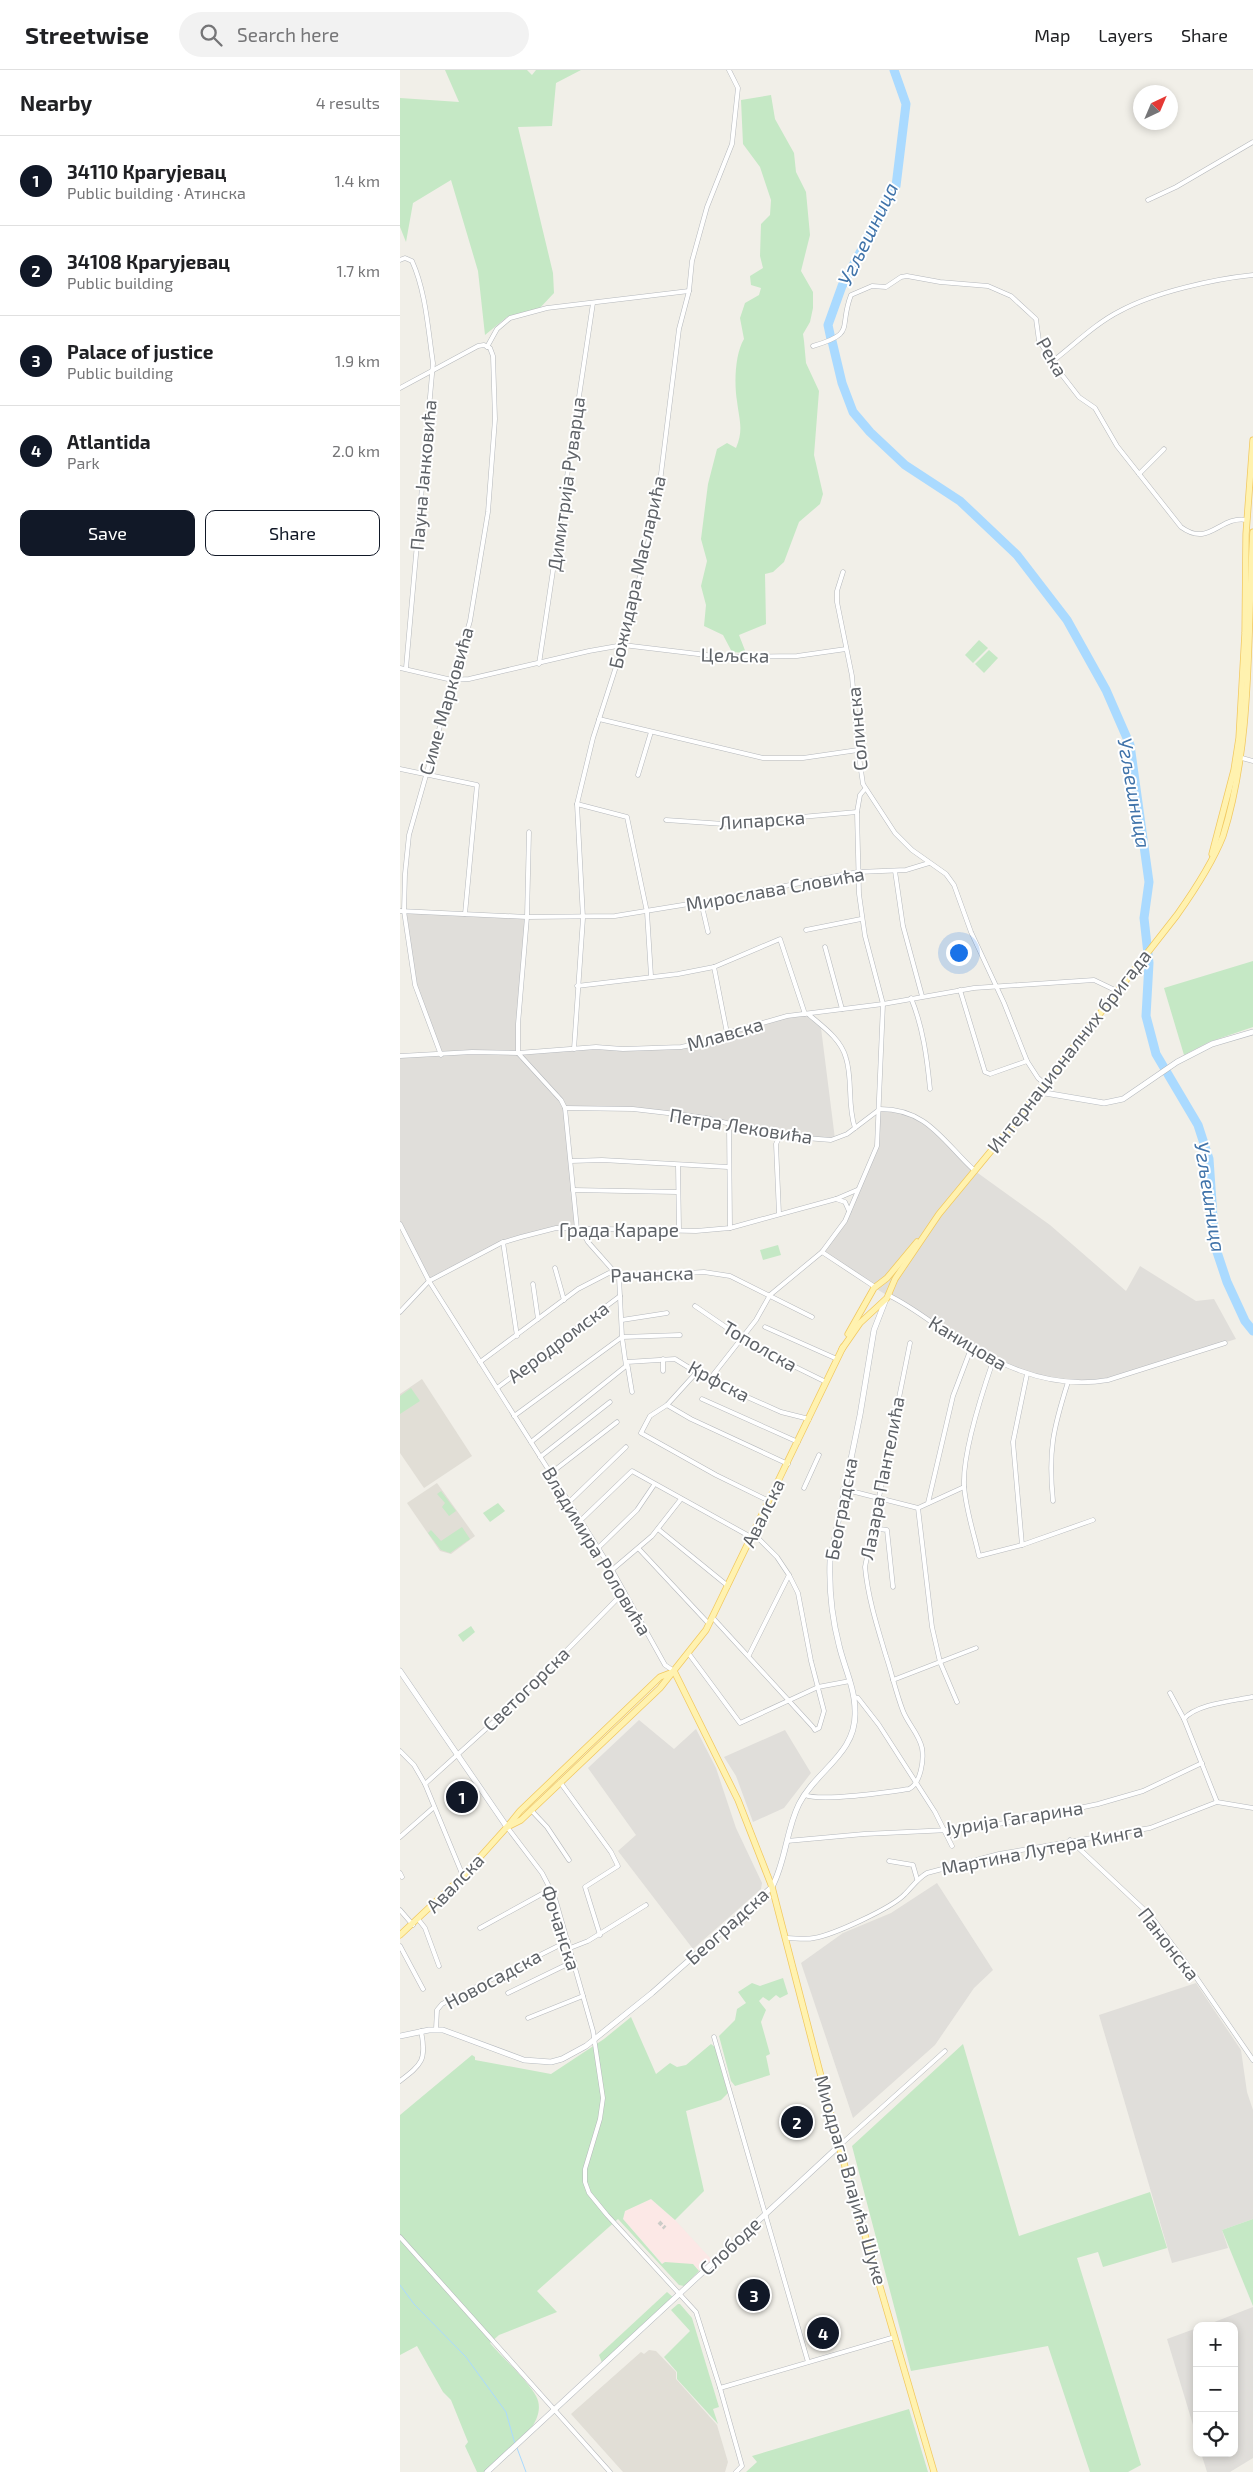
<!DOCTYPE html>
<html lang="en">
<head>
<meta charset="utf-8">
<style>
	:root { --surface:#fff; --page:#f2f2f2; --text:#202124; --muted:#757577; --line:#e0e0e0; --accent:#111827 }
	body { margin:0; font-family:"Exo 2",sans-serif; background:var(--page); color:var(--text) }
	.controls { position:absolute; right:15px; bottom:15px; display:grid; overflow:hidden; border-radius:10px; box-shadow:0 2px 8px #0003 }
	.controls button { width:45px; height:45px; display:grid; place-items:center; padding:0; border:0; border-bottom:1px solid var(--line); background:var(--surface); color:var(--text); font:25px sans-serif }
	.compass { position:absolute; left:733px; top:15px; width:45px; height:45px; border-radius:50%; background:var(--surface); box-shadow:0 2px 8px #0003; rotate:44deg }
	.you { position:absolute; left:558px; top:882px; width:18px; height:18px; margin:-12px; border:4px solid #fff; border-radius:50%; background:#1a73e8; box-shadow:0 0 0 8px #1a73e833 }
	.badge { display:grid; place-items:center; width:32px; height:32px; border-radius:50%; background:var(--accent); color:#fff; font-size:16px; font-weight:700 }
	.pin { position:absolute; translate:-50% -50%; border:2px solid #fff; box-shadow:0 1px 5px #0006 }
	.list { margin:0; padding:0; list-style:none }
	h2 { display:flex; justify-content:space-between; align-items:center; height:65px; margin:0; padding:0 20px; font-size:21px }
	h2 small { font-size:16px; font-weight:400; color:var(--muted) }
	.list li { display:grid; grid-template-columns:32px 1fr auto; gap:15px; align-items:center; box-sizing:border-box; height:90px; padding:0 20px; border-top:1px solid var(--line) }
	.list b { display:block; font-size:19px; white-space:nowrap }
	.list p { margin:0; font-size:16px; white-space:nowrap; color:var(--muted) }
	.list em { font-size:16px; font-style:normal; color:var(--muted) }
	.actions { display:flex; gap:10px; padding:15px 20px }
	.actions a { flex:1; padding:11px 0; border:1px solid var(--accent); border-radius:10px; text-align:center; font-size:18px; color:var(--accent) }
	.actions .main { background:var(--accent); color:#fff }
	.icon { flex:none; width:28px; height:28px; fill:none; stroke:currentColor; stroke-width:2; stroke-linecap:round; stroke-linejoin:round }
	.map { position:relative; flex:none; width:853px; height:2402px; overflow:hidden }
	header { display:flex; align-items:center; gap:30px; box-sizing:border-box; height:70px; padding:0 25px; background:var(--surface); border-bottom:1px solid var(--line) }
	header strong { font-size:24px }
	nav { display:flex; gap:28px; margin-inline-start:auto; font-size:18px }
	.search { width:350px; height:45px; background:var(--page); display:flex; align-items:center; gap:12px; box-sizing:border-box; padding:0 18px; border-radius:28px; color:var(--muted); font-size:19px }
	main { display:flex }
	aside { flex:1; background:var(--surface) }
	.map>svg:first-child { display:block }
</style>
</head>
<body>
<header>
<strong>Streetwise</strong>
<div class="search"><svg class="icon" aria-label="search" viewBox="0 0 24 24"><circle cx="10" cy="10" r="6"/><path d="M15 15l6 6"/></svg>Search here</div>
<nav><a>Map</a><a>Layers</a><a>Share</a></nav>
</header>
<main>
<aside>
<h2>Nearby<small>4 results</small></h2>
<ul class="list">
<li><span class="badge">1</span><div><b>34110 Крагујевац</b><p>Public building · Атинска</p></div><em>1.4 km</em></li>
<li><span class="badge">2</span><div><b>34108 Крагујевац</b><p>Public building</p></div><em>1.7 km</em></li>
<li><span class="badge">3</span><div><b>Palace of justice</b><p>Public building</p></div><em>1.9 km</em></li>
<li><span class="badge">4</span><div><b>Atlantida</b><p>Park</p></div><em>2.0 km</em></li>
</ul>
<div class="actions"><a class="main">Save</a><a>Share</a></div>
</aside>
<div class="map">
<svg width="853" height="2402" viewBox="0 0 853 2402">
	<rect width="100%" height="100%" fill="#f1efe8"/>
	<g fill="#e0deda">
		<path d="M4,841L127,847L118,954V982L196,977L223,979L281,977L305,972L327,963L387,946L404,944L421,958L435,1069L380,1066L306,1048L233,1039L165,1038L177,1159L156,1158L101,1173L29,1211L0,1154V986L41,985L15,915Z"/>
		<path d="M480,1039H487L524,1051L575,1101L650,1155L726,1221L740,1196L796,1231L814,1229L836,1269L708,1310L676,1312L627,1304L593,1291L446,1200L422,1182L445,1151L477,1076Z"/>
		<path d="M239,1650L274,1679L296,1659L316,1698L336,1758L362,1813L361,1819L293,1879L218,1781L236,1765L188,1698Z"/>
		<path d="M385,1660L411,1703L384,1738L353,1752L336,1706L324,1687Z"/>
		<path d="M537,1813L593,1900L574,1918L535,1975L453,2048L401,1893L443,1863L491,1843Z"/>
		<path d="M796,1913L841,1980L847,2022L853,2040V2149L822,2160L828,2178L772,2193L699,1945Z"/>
		<path d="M853,2237V2388L830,2402H807L801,2383H834V2256H804Z"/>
		<path d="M797,2258V2368L767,2269Z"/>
	</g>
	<g fill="#e1ded6">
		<path d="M22,1309L72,1386L24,1418L0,1383V1324Z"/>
		<path d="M37,1413L75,1466L51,1484L40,1481L7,1433Z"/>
		<path d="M249,2280L256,2281L276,2302V2309L317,2355L328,2392L325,2402H223L171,2344L241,2282L244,2284Z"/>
	</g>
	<path fill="#fce8e6" d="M251,2129L275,2150L312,2190L299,2201L292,2194H263L223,2149L225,2141Z"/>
	<g fill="#c5e8c5">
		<path d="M45,0H127L132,5L136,0H181L156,13L152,56L118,57L153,203L154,223L138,240L107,247L85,265L78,201L51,110L13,133L6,172L0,157V28L59,32Z"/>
		<path d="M371,25L375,49L394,83L396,102L406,122L410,165L401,201L413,222V238L410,252L403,264L404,271L406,293L419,321L414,385L423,424L420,434L399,452L384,492L373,502L365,504L366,554L339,565L346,583L332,582L323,565L304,556L306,535L301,516L307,491L301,469L308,414L317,379L327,373L336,378C344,360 339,349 337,331C334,313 335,284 344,269L340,248L345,233L359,225L361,218L351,215L350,206L363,198L360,186L361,154L370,145L371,130L360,97L343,74L341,30Z"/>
		<path d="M579,570L588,578L573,593L565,585Z"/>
		<path d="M589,580L598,588L584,603L575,594Z"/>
		<path d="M853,891V957L809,972L784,985L764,918Z"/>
		<path d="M378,1175L381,1185L363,1190L360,1180Z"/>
		<path d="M11,1318L20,1331L0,1344V1326Z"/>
		<path d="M41,1421L56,1441L49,1446L42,1437L45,1433L37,1424Z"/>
		<path d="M98,1433L105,1441L90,1452L83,1443Z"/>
		<path d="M62,1457L70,1469L50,1483L41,1480L28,1463L31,1460L41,1471Z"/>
		<path d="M71,1556L75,1562L63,1572L58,1565Z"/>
		<path d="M383,1908L388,1924L380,1928L376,1925L369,1931L363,1927L359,1931L366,1940L361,1952L370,1984L366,1986L370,2005L335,2016L331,2011L319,1966L335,1950L337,1939L346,1933L338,1922L352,1913L360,1916Z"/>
		<path d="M231,1947L256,2004L270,1993L277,1997L286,1995L311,1974L315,1977L328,2023L321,2030L286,2041L304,2121L275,2150L251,2129L225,2141L223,2149L262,2194L265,2192L293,2194L299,2201L284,2216L279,2215L218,2149L137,2221L157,2242L99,2265L90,2273C101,2286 129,2312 136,2326C151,2353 104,2386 87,2402H77L65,2376L68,2372L51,2330L43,2322L17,2276L0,2285V2045L72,1985L75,1987V1990L151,2004L204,1969Z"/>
		<path d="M563,1974L619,2166L750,2122L767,2178L703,2197L698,2182L677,2188L741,2395L728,2402H690L648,2276L511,2301L452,2076Z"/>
		<path d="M853,2149V2236L822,2160Z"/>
		<path d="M267,2222L274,2228L203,2295L199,2285Z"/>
		<path d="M278,2234H280L292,2248L319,2337L313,2339L318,2354L277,2309V2302L264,2287L290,2261L271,2240Z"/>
		<path d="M509,2339L528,2402H346L357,2392L352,2386Z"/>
	</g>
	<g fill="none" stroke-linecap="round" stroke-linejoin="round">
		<g stroke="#aadaff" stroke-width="1">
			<path d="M0,2215L14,2234L66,2287L106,2342L115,2374"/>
			<path d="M117,2378L126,2402"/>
		</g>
		<g stroke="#aadaff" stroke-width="9">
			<path d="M431,269L428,255L442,216L496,116L506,34L494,0"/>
			<path d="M432,271L442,313L453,342L470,362L505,395L560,431L617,485L667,550L706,620L730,675L749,812L744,848L749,893L746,946L756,984L798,1055L809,1089L815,1176L827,1212L845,1251L853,1261"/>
		</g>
		<path stroke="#ccccc8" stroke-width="4" stroke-dasharray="4 2" stroke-linecap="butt" d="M259,2152L265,2158"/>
		<defs>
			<g id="street">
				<path d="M748,130L776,117L853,72"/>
				<path d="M0,190L5,188L12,191C26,222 28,260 33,293L6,598"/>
				<path d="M413,276C457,263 438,259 451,225L472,216L486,217L501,207L507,206L540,212L588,216L611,226L636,249L639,271L662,305L679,327L695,338L717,376L781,457C810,478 819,445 847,450"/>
				<path d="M87,277L97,259L110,248L147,238L289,221"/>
				<path d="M653,291C675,274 696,253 720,241C755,222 814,209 853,205"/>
				<path d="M0,318L78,276L84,275L90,278L93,286L95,349L88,442L70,551L9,765L5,804L4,841L15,915L41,985"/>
				<path d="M739,404L764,379"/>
				<path d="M443,502L437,521V532L452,606L458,680L463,714L495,763L512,780L546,804L554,815L571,862L604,933L627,991L638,1008L645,1014"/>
				<path d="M139,594L193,233"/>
				<path d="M0,598L52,610L69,609L189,581L223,575L323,587L397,586L446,579"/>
				<path d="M199,649L363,688H403L458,680"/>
				<path d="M842,688L853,691"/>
				<path d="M0,699L77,715L65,844"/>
				<path d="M238,705L251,662"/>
				<path d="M177,734L227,747L247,842L251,906"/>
				<path d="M266,750L324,754L457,742"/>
				<path d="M495,801L503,856L522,926"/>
				<path d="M301,832L308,862"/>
				<path d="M0,841L127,847L215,846L301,832L458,802L506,800L529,793"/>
				<path d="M406,860L461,849"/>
				<path d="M425,877L442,939"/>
				<path d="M314,897L327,963"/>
				<path d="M177,916L278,904L314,897L380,869L405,944"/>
				<path d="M560,920L585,1002L590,1004L627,991"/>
				<path d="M511,928C523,957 527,988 530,1019"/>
				<path d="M408,944C422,956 441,969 446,988C453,1010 447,1035 455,1058"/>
				<path d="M174,979L183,848L177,734L193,668L223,575L257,436L279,259L289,221L292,191L307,137L332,74L338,18L329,0"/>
				<path d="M118,983V954L127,847L129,762"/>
				<path d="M118,983L161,1030L165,1038L177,1159"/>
				<path d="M0,986L72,982L118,983L196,977L223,979L281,977L305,972L327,963L387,946L483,934L574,918L694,910L717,921"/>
				<path d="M165,1038L233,1039L276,1044L306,1048L380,1066L431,1070L447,1064L480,1039C528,1039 543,1072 575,1101"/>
				<path d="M329,1054L330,1158"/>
				<path d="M171,1091L202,1090L328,1097"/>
				<path d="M278,1095L279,1160"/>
				<path d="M173,1120L277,1122"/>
				<path d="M436,1129L445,1132L449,1141"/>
				<path d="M379,1144L376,1074L380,1066"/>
				<path d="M0,1154L29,1211L212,1500L265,1595L274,1601"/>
				<path d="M103,1172L117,1266"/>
				<path d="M422,1182L475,1217"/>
				<path d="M155,1198L164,1230"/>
				<path d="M133,1214L138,1249"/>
				<path d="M488,1225C507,1234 523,1246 540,1258C591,1291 645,1321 708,1310L825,1273"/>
				<path d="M295,1236L355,1277L426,1312"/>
				<path d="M0,1242L29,1211L101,1173L121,1167L156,1158L296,1161L330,1158L436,1129L457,1120"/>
				<path d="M222,1250L267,1243"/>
				<path d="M365,1257L437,1289"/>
				<path d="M263,1289V1301"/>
				<path d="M593,1291C582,1323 563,1381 564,1414C565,1438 574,1463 579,1486L622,1475L693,1450"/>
				<path d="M80,1292L178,1219L209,1203L219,1207L304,1202L330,1206L412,1247"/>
				<path d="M296,1303L267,1335L250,1346L241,1363L316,1405L369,1431"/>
				<path d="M309,1310L356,1250L370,1225L422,1182L445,1151L477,1076L483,934L465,866L459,824L457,742L460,725L465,719"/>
				<path d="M97,1318L220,1226"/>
				<path d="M232,1322L227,1292L275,1289L309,1310L381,1342L409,1349"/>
				<path d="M302,1329L398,1372"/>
				<path d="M267,1335L291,1349L388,1394"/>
				<path d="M114,1346L222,1267L280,1265"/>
				<path d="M131,1372L226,1296L222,1267L219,1207L188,1172L181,1159"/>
				<path d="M140,1387L210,1332"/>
				<path d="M151,1403L217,1352"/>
				<path d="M404,1418L419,1385"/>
				<path d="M443,1419L518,1438L564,1417"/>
				<path d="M653,1431C648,1381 653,1359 668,1312"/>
				<path d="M169,1432L226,1377"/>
				<path d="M528,1433L553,1326L572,1276"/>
				<path d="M518,1438L532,1557L540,1592L557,1632"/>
				<path d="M181,1450L232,1401L351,1467"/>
				<path d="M472,1458L487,1460L493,1517"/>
				<path d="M258,1459L328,1516"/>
				<path d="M622,1475L613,1372L627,1304"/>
				<path d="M198,1478L237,1440L254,1415"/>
				<path d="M239,1479L309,1554"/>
				<path d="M212,1500L252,1466L281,1429"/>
				<path d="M313,1548L413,1657L415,1660L419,1658L424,1641L411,1591L398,1523L389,1505L377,1487L353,1463"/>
				<path d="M289,1584L340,1653L418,1617L450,1611"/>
				<path d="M349,1585L389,1505"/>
				<path d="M493,1610L576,1578"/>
				<path d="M770,1623L784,1649L817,1732"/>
				<path d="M454,1627L458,1628L479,1655L535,1742L552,1776"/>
				<path d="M784,1649C796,1634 833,1631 852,1627"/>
				<path d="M0,1681L14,1695L25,1714L63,1806"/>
				<path d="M160,1712L211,1782L218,1796L185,1817L200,1865"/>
				<path d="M25,1714L119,1629L224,1522"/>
				<path d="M405,1725C422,1732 487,1722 509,1719C521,1713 524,1690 522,1678C519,1664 508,1654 503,1641C496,1623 492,1604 486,1586C477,1556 468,1528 465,1497L510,1273"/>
				<path d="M131,1740L147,1757L169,1790"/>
				<path d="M107,1757L142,1803L155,1828L193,1961L203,2028L200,2049L185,2099V2112L189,2123L207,2145L296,2242L320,2318L495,2267"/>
				<path d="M0,1767L33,1738"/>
				<path d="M670,1770L751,1846L789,1897L853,1990"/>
				<path d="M387,1771L464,1764L571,1759L632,1748L698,1734L743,1721L802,1693"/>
				<path d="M489,1791L513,1795L517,1809"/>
				<path d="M0,1803L2,1807"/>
				<path d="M0,1840L13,1855"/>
				<path d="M18,1849L25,1858L39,1896"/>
				<path d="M80,1858L151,1819"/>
				<path d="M387,1868C395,1868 406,1870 414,1868C433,1865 492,1838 505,1824C513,1816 517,1809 527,1803L599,1784L750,1758L817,1732L853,1738"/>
				<path d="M0,1876L23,1919"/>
				<path d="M170,1878L188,1871L246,1835"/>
				<path d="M108,1923L174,1891"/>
				<path d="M128,1948L183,1926"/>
				<path d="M36,1959L37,1940L42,1934L168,1871"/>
				<path d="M314,1967L408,2292"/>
				<path d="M0,2011C22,1994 27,1990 21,1961"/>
				<path d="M439,2076L545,1981"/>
				<path d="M0,2167L210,2402"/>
				<path d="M320,2318L342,2396L336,2402"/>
			</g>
			<g id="secondary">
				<path d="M639,1022L704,1033L723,1029L777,992L812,974L853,962"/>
				<path d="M0,1601L107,1757"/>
				<path d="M0,1966L29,1960H43L124,1990L151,1992L162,1989L186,1976L252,1923L372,1817C386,1791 386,1760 399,1734C416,1700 457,1684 455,1641C455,1618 444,1597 439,1575C432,1548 429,1518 430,1491L460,1345L474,1260L486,1229"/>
				<path d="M87,2402L439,2076"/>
			</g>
			<g id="primary">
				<path d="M812,784L834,700L839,668L845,563L846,464L853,370"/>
				<path d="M448,1264L474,1218L487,1208L517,1172"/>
				<path d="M442,1279L460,1253L487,1228L495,1209L539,1144L619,1047L777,845C794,821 812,794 823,766C853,671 847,562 853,462"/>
				<path d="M274,1601L338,1730L372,1817L439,2076L534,2402"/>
				<path d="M107,1757L121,1750L260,1618L306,1560L443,1277"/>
				<path d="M0,1865L63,1806L107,1757L120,1741L260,1607L273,1602"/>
			</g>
		</defs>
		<use href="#street" stroke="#b5b8bc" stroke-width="5"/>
		<use href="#secondary" stroke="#b6babf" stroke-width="6"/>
		<use href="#primary" stroke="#f2c960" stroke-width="7"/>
		<use href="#street" stroke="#fff" stroke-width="4"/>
		<use href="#secondary" stroke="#fff" stroke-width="5"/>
		<use href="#primary" stroke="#fff2af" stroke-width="5.5"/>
	</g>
	<g text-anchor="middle" stroke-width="4" stroke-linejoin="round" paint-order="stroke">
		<g font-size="19" fill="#5f6368" stroke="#fff">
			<text transform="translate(652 287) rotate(60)" y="7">Река</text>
			<text transform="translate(23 405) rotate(-85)" y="7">Пауна Јанковића</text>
			<text transform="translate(166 414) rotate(-82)" y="7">Димитрија Руварца</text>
			<text transform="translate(237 502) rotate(-77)" y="7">Божидара Масларића</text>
			<text transform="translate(335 585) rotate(1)" y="7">Цељска</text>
			<text transform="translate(46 631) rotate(-74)" y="7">Симе Марковића</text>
			<text transform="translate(457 659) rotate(-95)" y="7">Солинска</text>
			<text transform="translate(362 750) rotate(-4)" y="7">Липарска</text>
			<text transform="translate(375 819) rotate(-10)" y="7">Мирослава Словића</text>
			<text transform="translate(325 964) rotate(-16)" y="7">Млавска</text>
			<text transform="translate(669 981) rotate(-52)" y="7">Интернационалних бригада</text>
			<text transform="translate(341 1056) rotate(9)" y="7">Петра Лековића</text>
			<text x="219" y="1167">Града Караре</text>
			<text transform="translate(252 1204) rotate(-2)" y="7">Рачанска</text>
			<text transform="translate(158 1272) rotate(-37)" y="7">Аеродромска</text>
			<text transform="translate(568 1273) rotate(31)" y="7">Каницова</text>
			<text transform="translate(360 1276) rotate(30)" y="7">Тополска</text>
			<text transform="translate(319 1311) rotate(28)" y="7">Крфска</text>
			<text transform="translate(482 1408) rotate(-79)" y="7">Лазара Пантелића</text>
			<text transform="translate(441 1439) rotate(-79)" y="7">Београдска</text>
			<text transform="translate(363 1443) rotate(-64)" y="7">Авалска</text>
			<text transform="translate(197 1481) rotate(59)" y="7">Владимира Роловића</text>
			<text transform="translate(126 1619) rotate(-44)" y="7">Светогорска</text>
			<text transform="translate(614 1748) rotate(-9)" y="7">Јурија Гагарина</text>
			<text transform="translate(642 1779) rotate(-11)" y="7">Мартина Лутера Кинга</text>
			<text transform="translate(55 1813) rotate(-46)" y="7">Авалска</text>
			<text transform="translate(327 1856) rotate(-42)" y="7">Београдска</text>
			<text transform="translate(161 1858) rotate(72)" y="7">Фочанска</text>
			<text transform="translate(769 1874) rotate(52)" y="7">Панонска</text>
			<text transform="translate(93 1909) rotate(-28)" y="7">Новосадска</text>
			<text transform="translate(451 2110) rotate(74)" y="7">Миодрага Влајића Шуке</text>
			<text transform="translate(330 2176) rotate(-43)" y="7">Слободе</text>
		</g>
		<g font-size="20" font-style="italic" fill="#4174aa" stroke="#fff">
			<text transform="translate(468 164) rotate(-64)" y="7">Угљешница</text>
			<text transform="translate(734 723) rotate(80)" y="7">Угљешница</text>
			<text transform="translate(810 1127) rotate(81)" y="7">Угљешница</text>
		</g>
	</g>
</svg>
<div class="controls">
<button>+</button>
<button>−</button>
<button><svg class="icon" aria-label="locate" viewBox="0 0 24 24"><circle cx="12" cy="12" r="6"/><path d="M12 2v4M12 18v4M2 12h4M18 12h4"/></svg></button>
</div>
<svg class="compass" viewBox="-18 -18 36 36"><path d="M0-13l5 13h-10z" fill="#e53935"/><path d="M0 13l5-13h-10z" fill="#757577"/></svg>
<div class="you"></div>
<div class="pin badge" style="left:62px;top:1727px">1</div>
<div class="pin badge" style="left:397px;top:2052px">2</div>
<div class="pin badge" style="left:354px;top:2225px">3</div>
<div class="pin badge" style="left:423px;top:2263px">4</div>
</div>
</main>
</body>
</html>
